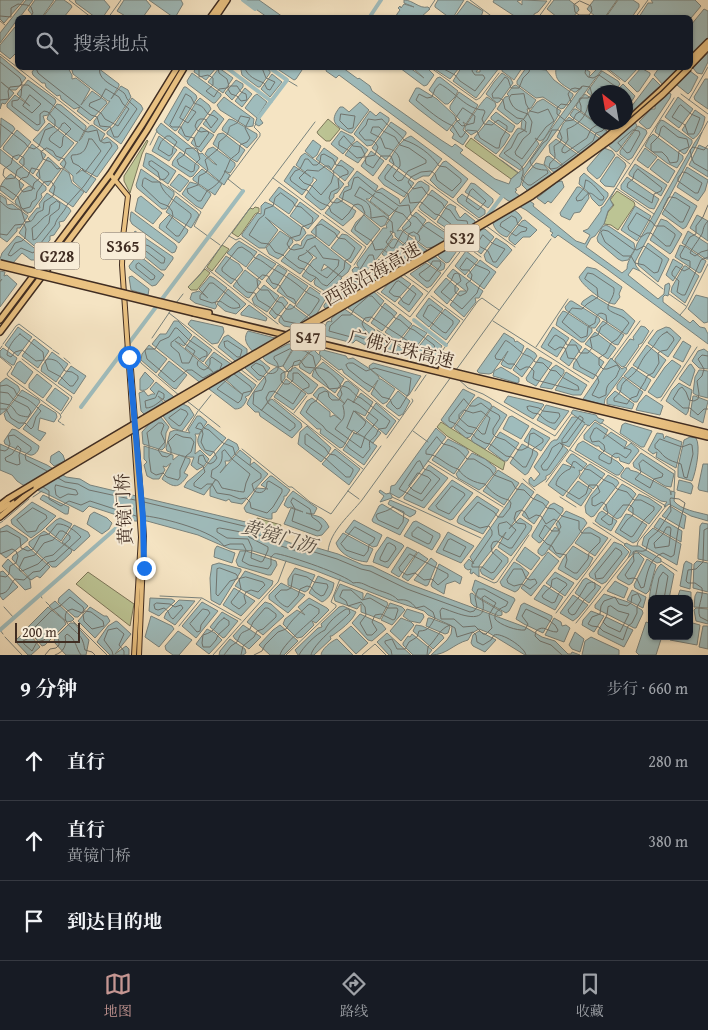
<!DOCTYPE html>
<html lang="zh">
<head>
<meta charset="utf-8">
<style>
	:root { --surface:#171b24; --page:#242831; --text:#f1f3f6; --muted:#9ea1a6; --line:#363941; --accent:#c59692 }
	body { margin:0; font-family:"Gentium Book Plus","Noto Serif SC",serif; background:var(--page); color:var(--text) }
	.controls { position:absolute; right:15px; bottom:15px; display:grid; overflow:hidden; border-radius:8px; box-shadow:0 1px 4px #0004 }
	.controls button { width:45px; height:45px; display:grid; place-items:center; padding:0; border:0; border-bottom:1px solid var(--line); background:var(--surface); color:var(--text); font:25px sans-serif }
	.compass { position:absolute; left:588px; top:85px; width:45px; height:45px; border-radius:50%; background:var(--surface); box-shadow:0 1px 4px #0004; rotate:329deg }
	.scale { position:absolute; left:15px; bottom:12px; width:65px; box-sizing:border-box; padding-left:5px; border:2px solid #402d22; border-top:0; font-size:14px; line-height:18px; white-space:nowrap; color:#402d22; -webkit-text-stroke:4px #f8edd8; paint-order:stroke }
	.stop { position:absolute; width:15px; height:15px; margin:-11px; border:4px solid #1a73e8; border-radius:50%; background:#fff }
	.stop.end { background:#1a73e8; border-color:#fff; box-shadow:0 1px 5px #0008 }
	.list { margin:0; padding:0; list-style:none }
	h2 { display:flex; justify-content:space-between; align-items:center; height:65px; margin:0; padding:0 20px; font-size:21px }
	h2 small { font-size:16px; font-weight:400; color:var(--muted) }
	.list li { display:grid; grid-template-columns:32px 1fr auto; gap:15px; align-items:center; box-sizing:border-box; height:80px; padding:0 20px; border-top:1px solid var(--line) }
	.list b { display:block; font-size:19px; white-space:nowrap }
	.list p { margin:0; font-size:16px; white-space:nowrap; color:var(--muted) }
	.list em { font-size:16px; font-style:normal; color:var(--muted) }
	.icon { flex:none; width:28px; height:28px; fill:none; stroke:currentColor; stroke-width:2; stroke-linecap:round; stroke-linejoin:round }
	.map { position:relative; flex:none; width:708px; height:655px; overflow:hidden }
	.search { position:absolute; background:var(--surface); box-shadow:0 1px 4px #0004; left:15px; right:15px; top:15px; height:55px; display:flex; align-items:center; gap:12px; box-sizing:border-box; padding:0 18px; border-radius:8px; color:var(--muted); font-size:19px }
	.sheet { height:305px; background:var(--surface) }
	nav { display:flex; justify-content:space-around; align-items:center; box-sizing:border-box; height:70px; border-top:1px solid var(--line); background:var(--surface); font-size:14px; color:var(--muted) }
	nav a { display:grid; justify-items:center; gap:2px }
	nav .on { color:var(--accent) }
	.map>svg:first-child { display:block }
</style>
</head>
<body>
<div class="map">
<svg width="708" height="655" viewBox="0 0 708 655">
	<rect width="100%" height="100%" fill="#f5e4c3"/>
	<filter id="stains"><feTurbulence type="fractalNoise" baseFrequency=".004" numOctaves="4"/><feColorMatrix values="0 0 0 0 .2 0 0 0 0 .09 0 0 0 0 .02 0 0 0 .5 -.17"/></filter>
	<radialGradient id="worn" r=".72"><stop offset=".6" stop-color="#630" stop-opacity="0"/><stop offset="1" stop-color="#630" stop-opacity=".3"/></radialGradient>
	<g fill="#bcc494" stroke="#7e785b">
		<path d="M328,119L340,129L330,141H326L318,134L317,132Z"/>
		<path d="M471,138L518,173L511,179L465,146Z"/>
		<path d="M147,140L148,141L142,154L130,193L124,181V176Z"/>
		<path d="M617,191L634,202L635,205L618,230L611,225L604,224L608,212L614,205L610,200Z"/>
		<path d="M255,207L259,208V212L255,214L241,234L238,237L232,233L250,208L253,209Z"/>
		<path d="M222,245L229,249L212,271L207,267Z"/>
		<path d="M205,269L210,273L197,290H191L188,287Z"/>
		<path d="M441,422L505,462L503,470L447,436L437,427Z"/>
		<path d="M257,518L281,525L276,538L253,525Z"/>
		<path d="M88,572L134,604L130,626L76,584Z"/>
	</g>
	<g fill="#9fbcbc" stroke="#79837e">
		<path d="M0,0H24L4,23L0,19Z"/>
		<path d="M26,0H33L20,17L18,18L17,20L0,43V33Z"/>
		<path d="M35,0H54L42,17L35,18L28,10Z"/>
		<path d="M56,0H64L71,5L72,7L64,17H43Z"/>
		<path d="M75,0H104L110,7L103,17H95L76,3Z"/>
		<path d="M124,0H146L151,6L143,17H127L117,11Z"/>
		<path d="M149,0H181L183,4L176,16L173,17Z"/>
		<path d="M243,0H259L283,17H267Z"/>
		<path d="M404,0C413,0 419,9 428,7L430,9L421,17H396L397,14L400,10L398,8L400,6L401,8L404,4L414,7L404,3Z"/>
		<path d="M438,0H464L454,16L450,18L435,7V5Z"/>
		<path d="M494,0H521L517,1L522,5V0L547,1L538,12L534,14V17H516L493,2Z"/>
		<path d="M554,0H569L578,7L579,10L573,17H557L547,9Z"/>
		<path d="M594,0H617L605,17L597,18L587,9Z"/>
		<path d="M618,0H633L639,4V7L632,17H606Z"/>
		<path d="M651,0H695L701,6L691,18L688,16V17H639L648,3H653Z"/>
		<path d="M467,1L483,11L481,17H455Z"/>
		<path d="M704,9L708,11V39L693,55L691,54V25Z"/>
		<path d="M15,27L17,28V52L10,59L0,51V45Z"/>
		<path d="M708,53V62L702,74L697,73L693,68Z"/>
		<path d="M0,56L26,78L16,90H11L1,82L14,93L5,104L2,103L0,109Z"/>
		<path d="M35,68H68L72,75V79L76,78L90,89L81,105L92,91L106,101L107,103L90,121L77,111L80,107L74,109L61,99L60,95L57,96L46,87L45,83H42L33,75L32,72Z"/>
		<path d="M73,68H98L119,84V86L111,99L121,86L128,90L131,97C123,109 117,122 105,131L94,124V121L110,101H108L73,74L72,70Z"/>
		<path d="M195,68H216L206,80L194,72Z"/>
		<path d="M219,68L233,78L223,93L208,82Z"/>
		<path d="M243,68H265L270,71V73L260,87H258L242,75L241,70Z"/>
		<path d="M276,68H300L302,70L296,79L294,80Z"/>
		<path d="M327,68H343L358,79L359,78L370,86L372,91L441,140L452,147L455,144L463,150L460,153L495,179L509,184L511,179L525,167L544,139L540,141L535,138L539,144L520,170L499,156L517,129L519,128L527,132L521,128L522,120L518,124H516L497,109L505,97L509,96L507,94L513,86L516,85L536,100L531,108L527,109L528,112L523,120L537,102L543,99L561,111L544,139L582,86L576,92H574C563,84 554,82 556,68H584L590,72L589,77L598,68H603L524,175L520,186L515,189L517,190L515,192L521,197L523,196L534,204L533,206L576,241L585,244L590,235L583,231L588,229L601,211V208L604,206L616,188L610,199L613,205L608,211L604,224L595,236L591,238L586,247L622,273L627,269C627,259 635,253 637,244L695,142L702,132L697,144L635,262L636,266L640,271L633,268L628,275L658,299L664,294L665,285L669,283L670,286L668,296L665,295L663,297V302L690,323L693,320L700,327L705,328L708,334V344L608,270L558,235L555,238L551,235L553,233L550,231L551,229L526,210L507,200L339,75L336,78L326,71Z"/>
		<path d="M400,68H410L424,78L413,68H427L434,75L427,85L424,86Z"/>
		<path d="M433,68H459L450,79Z"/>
		<path d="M461,68H479L476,72H480V68H499L476,98L453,81Z"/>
		<path d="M502,68H522L514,80L502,71Z"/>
		<path d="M526,68L546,70L554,80L573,94V96L564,108L561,109L543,97L536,98L517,84V81Z"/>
		<path d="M607,68H638L625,82Z"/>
		<path d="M641,68L650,73V75L639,91L637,92L628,83Z"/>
		<path d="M659,68H680L664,86L654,75Z"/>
		<path d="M602,71L618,81L620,84L614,92H596L595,99L587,92Z"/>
		<path d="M690,71L698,77L691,91L688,94L677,85Z"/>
		<path d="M192,73L221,94V96L215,103H213L188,84L187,81Z"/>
		<path d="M502,73L511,79L513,83L500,101L497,103L486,94L494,82Z"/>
		<path d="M272,74L282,82L270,97L261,89Z"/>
		<path d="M440,77L458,91L455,97L448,104H445L429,90L437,78Z"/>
		<path d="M653,78L661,86L630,115L628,114V111Z"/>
		<path d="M705,79H708V109L695,100L694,97Z"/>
		<path d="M28,80L55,99L56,102L48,115L43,116L45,122L38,131L35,130L7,107V104L15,95L30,106L17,94Z"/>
		<path d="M236,80L243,84V87L232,100L225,93Z"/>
		<path d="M623,84L635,96L626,110V92H615Z"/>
		<path d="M184,87H186L196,95L197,98L177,130L175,131L164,122Z"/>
		<path d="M245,88L252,94L242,107L235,101Z"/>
		<path d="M416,88H419L437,99L455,116L456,120L447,131L417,108L409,101Z"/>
		<path d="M459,92L478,105L466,124L463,122L465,125L463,130L469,136L463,145L452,138L454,134L450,130L457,121L460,120L450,109V106Z"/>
		<path d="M669,93L671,94L670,98L650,128L647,129L639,122L651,109H655V106Z"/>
		<path d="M257,94L267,102L258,116L263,123L259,126L255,124L257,118L245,108L254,96Z"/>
		<path d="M585,94L595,101V122L576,107L577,104Z"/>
		<path d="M224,97L254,119L253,126L247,127L220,110L217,105Z"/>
		<path d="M487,97L495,102L496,106L478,131L471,135L465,130V127C469,121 483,99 487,97Z"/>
		<path d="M678,97L693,109L679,128L665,117Z"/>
		<path d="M132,98L141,105L143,109L121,144L107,134V132L114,126Z"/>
		<path d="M200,98L209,105L211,109L188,141L178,132L197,101Z"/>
		<path d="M360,102L369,110L352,133H350C336,126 328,122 340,107H343L349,112Z"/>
		<path d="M57,104L61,105L86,126V128L79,141C84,137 85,127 92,125L105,134L101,141L107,137L117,145L118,148L97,177L84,170L82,168L76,174L82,170L96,179L86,193L73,181V176L60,164L78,142L75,141L47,119L48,116Z"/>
		<path d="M574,109H576L607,131L608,133L604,139L572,117L570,115Z"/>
		<path d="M214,110L224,119L214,133L203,124Z"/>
		<path d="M695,110L705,117C704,125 700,135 693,139L682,130Z"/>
		<path d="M370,111L376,116L380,112L389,118V121L372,145L367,146L354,134Z"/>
		<path d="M496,112L515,126L512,132H509L491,119V117Z"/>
		<path d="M569,117L602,140L583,156L557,137L563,124Z"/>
		<path d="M1,118L13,126L15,129L0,148Z"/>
		<path d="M229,119L233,120L257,134V137L247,148L222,130L223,127Z"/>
		<path d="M489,120L510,135L504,145L496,154L474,138Z"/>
		<path d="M661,120L664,121L692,140V143L686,153L684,154L655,132L657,126Z"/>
		<path d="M391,122L406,132V134L386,160L372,148Z"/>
		<path d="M635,122L637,126L618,151L616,152L608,145Z"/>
		<path d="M49,123L74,143L59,161L33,140Z"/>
		<path d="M161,123L200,154L202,153L213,163L217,165L205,154L208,149L213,147L235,163V166L230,173L224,171L230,175L224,185L187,154L158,133L156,130Z"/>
		<path d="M638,126L646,130L647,133L632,158L628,160L620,154V151Z"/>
		<path d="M201,127L214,135L201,152L191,143Z"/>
		<path d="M17,130L31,142L17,160L3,149L4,146Z"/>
		<path d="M341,131L353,137L355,140L343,154L331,144Z"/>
		<path d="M223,133L245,150L237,162L230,158L213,144L218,134Z"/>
		<path d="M653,134L683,156V159L677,168L667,163L645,146L649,138Z"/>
		<path d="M159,136L177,150L169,161L152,151Z"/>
		<path d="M411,136L442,159L429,176H423L415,180L389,161C394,152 401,139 411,136Z"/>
		<path d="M556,139L580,156L564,166L550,153L549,145Z"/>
		<path d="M313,140L321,146L317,155L313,158L305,151Z"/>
		<path d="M357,141L368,150L358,163L345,155L353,144Z"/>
		<path d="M32,144L46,155L33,174L19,162Z"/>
		<path d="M699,145L708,149V177L689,165Z"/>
		<path d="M324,148L338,158L331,170L316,159Z"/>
		<path d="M604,148L612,151L615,155L600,177L597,179L588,171L587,168Z"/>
		<path d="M645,148L657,157L648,168L637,160Z"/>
		<path d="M0,149L46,187V190L41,194L42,197L31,212L28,213L16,204L15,201L23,190L29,186L35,189L0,163Z"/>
		<path d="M371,151L384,161L373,176L361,166Z"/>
		<path d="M180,152L199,166V168L193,176L190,177L172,165L173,161Z"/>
		<path d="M146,153L152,155L176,171L168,184L143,166Z"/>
		<path d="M305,153L331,172L344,184L337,193L334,194V197L324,209L321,210L305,197L314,183L317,180L313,177V181L302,195L284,181L294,166L311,177L296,165L301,156Z"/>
		<path d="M549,156L565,168L556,174L544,164L546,157Z"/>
		<path d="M48,157L61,169L48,186L36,175Z"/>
		<path d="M616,157H618L625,163L626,166L614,187L605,186L600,181Z"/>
		<path d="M658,159L675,171L668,183L650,169Z"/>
		<path d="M341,160L354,169L345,181L333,171Z"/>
		<path d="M446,161L468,179L453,198L438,188L430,180L443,162Z"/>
		<path d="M536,163L544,165L554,176L529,192L522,185L525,176Z"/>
		<path d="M388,164L414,183L404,197L384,185L378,178Z"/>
		<path d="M635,164L667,185L661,196L629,175V173Z"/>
		<path d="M687,167L708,180L705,191L698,201L677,187Z"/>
		<path d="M63,169L69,173L72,183L84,192L73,207L49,191Z"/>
		<path d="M141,169L174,192V195L166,209H162L137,188L136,185Z"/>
		<path d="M202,169L222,184L215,195L193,180V178Z"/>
		<path d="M357,171L378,186L375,192L382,188L399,199L400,204L418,182L421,181L429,186V190L397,231L401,230L445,264L444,269L440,271L397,238L395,236V233L390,231L393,237C385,249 375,261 366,272H364L361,279L368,286L355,295L344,284V281L347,277L350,279L355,276L352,270L355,267L359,268L357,265V263L383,228H387L386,225L398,207L389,216L370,201L375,193L369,199H366L389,217L385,225L381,227L352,204L339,197L345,187L349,186L348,183Z"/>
		<path d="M584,173L608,193V196L602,205L599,206L592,199L589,193L579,184L580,177Z"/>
		<path d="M11,174L24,185L13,200L0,190C0,184 6,177 11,174Z"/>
		<path d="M179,174L189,181L180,192L170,185Z"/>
		<path d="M627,177L659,199L654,209L649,208L621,189V185Z"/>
		<path d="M562,181L564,187L551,203L548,201L545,204L537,198L557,182Z"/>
		<path d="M190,182L197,184L210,193L211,195L202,209L196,206L182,194Z"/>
		<path d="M471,183L475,184L493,199V202L488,208L465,192Z"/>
		<path d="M279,187L298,200L289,214L269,200Z"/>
		<path d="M577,187H580L588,193L589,198L580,212L574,213L570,220L561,216L560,213Z"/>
		<path d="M432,190L448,202L435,220L421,210L419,207Z"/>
		<path d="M675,192L697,206L686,227L683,229L662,214Z"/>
		<path d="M47,193L69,208L71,211L64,221L59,222L60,226L54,235L50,236V240L40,251L19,233L26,222L30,221L28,219L37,208H40L39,204Z"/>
		<path d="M462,194L485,210V214L479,218L458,202L457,199Z"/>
		<path d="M0,195L6,199L7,205L12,204L28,216L20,228H17V231L7,242L0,237Z"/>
		<path d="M141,196L162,213L153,224L135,211L138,198Z"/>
		<path d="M176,196L197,212L199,215L191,228L166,212Z"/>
		<path d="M337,198L356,211L353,217L343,226L325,213Z"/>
		<path d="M265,202L272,205L304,229L306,233L300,240L296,241L265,217L278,230L265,248H259L242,236V234L256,215L258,213L261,214V206Z"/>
		<path d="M300,202L319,216L308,229L290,216Z"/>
		<path d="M450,204L456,207L455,209L460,218L465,213L475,221V225L461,238L452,232V229H448L437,222L447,206Z"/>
		<path d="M635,206L651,216L637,241L621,230Z"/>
		<path d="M513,209L519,214L522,218L507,237C501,236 494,229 493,223Z"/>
		<path d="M131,212H132L175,244L177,247L175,252L172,253L132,224L130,220Z"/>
		<path d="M416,212L426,220L417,234L426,223L429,222C439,229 455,237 459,248L449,262L446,263L439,257L434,247L427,248L416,240L415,236H412L403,230L402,228Z"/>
		<path d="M169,215L188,230L187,233L179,243L159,228L160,224Z"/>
		<path d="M364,215L380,229L367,245L351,231L356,222Z"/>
		<path d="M697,215L708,221V241L690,228Z"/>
		<path d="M322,219L340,232L329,246L311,232Z"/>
		<path d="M661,219L667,221L682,234L672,252L670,254L650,240Z"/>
		<path d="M525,220L537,230L530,237H523L515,245L509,240V237L522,221Z"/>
		<path d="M606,225L610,227L634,243L635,249L628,260L622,261L618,259L598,242L597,238L602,227Z"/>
		<path d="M482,229H485L494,237L481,254L470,245Z"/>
		<path d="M135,231L173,257V259L165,270H161L138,251L131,247L132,236Z"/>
		<path d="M280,231L292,239L293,242L283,255L278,259L269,254L266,248Z"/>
		<path d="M688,231L708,244V259H706L682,243Z"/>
		<path d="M342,234L347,235L362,247L351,263L331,248Z"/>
		<path d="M307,235H312L351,266L348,272L342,277L324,264L321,271L328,267L342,278L328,293L315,285L314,282L316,277L311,282L302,276L313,260L317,258L306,250L313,257L300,274L281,261L294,245L297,244L301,246L302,241Z"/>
		<path d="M17,236L20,237L38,251L39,255L35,260H31L22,253L12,264L0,259L2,253Z"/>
		<path d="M496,238L507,245L512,250L497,268L486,261L484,255Z"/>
		<path d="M393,239H396L406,247L407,252L410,250L422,260L401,268L398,263L395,265L382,254Z"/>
		<path d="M239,241L257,252L246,267L227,253L235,244Z"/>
		<path d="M648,243L669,259L658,282L638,265L639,259Z"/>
		<path d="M680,245L686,247L706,261L701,272L699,273L675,257Z"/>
		<path d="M466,251L478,260L465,275L455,266Z"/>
		<path d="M259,254L276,264L262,280L247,268Z"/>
		<path d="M137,256L141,257L164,275L156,285L152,286L130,269L129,266Z"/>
		<path d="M226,256L239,264L243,270L231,284L215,271Z"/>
		<path d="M379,259L394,271L375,289L364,280L363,278Z"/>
		<path d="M673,259L683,265L673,281L666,275Z"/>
		<path d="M480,260L496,272L484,289L467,276Z"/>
		<path d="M426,263L441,273L431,286L427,288L410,274Z"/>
		<path d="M278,265L287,271L276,288L274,289L266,281Z"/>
		<path d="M684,266H686L699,276L685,303L671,292L672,287Z"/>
		<path d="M587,267L596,269L622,287L619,294L620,297L615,304C607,305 581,285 579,277Z"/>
		<path d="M453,269L483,291L479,298H475L476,302L464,317L450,305L460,291H466L447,276Z"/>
		<path d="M245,270L261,282L249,298L246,297L233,286Z"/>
		<path d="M0,271L5,272L4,276L7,275L17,284L0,307V282L2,279L0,281Z"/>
		<path d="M289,273L308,286L295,304L277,291Z"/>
		<path d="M397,274L411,284L395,302L381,292Z"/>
		<path d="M132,276L149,289L148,295L131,290L129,277Z"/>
		<path d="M210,276L214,278L227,288L215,303L217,306L215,309L195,303L190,299L192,293L199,291L208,298L199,289Z"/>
		<path d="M446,278L459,289L447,304L434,292Z"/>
		<path d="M264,285L279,296L267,312L254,304L252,299Z"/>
		<path d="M413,285L423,294L409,312L398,303Z"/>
		<path d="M340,286L355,297L331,313L324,307V305Z"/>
		<path d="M310,287L326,298L315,317L312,318L296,306Z"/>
		<path d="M370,288L384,301L368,322L348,308Z"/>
		<path d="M228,289L246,304L236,314L225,311L217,304Z"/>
		<path d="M592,295L610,306L623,310L635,321L627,334H625L581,304L583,301Z"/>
		<path d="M696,295L708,298V322L704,323L688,309Z"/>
		<path d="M280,297H283L288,303L275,319L269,313Z"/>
		<path d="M429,298L443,309L429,327L416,316Z"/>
		<path d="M570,301H572L599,318L600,321L595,328H592L566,310L565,307Z"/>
		<path d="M385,303L397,313L382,331L371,323Z"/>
		<path d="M290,304L310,319L301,329L284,326L279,322V319Z"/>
		<path d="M249,305L267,318L266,321L241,315V313Z"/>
		<path d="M343,308L375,330L365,345L356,340L353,343L321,335L327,322L330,321L332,322L331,319Z"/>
		<path d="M445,309L460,321L446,340L430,328Z"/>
		<path d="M563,311L566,312L592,329V332L584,342H581L556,325L558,318Z"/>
		<path d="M400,314L412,324L400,339L397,341L385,332Z"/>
		<path d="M191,320L223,327L224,332L218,343L212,344L190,326L188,324Z"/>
		<path d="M174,321H178L192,335L184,346L175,341L213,372L205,363L214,352L231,364L203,385L152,344L160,334H166Z"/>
		<path d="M603,321L624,335L618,345L614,344L596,330Z"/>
		<path d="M413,325L427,333L413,351L401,341Z"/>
		<path d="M641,326L645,327L649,331L642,343L638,345L639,346L625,366L622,367L615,361V359L630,339L634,340L633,337Z"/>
		<path d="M18,327L32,337L18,356L5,345Z"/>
		<path d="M553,327L569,338L557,357L541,347Z"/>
		<path d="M666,327L670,328L681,338L668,357L648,343L657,331Z"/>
		<path d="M248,331L279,339L254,353C248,346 242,340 248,331Z"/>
		<path d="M595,332L616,348L608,359L585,344Z"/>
		<path d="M377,333L403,349L404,353L402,354L368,346L374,335Z"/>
		<path d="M504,333L514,339L515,342L517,341L524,346L521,354L511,369L503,366L501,364L508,351L492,373L489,374L479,373L477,371Z"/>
		<path d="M228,335L247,349V355L240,365L218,347L224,337Z"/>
		<path d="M428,335L442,346L436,356L432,359L416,352V350Z"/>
		<path d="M194,336L212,350L203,362L185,348Z"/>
		<path d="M34,339L49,351L38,368L22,356Z"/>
		<path d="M572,339L582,347L569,366L560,359Z"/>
		<path d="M683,341L691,346L683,362L673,357Z"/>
		<path d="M288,344H293L294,346L283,366L296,345L309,347L311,349L298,365L292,366L287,371L283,366L278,367L285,372V378L261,411L270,400L272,399L301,423L302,427L292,438L260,416L259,412H255L247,404C250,395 269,368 278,367C273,365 264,362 263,357Z"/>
		<path d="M149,345L167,359L156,373L141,360L142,354Z"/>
		<path d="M647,345L666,360L654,378L633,365Z"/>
		<path d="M3,348L17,358L14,365H12L0,356V351Z"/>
		<path d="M527,348L535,353L537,356L522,377L513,370Z"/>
		<path d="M585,348L604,362L593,379L573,368L574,363Z"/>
		<path d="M704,349L708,352V369L699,368L692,361L698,351Z"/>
		<path d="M314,350L319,355L320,351L323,350L346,356L348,359L353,358L370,369L369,366L373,363L421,376L409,395L407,396L370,369L379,377V379H381L395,389L387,402L383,404L371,394L378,380L369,392L344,373L342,369L339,370L320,355L321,359L310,374L300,368L299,365L310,352Z"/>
		<path d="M52,352L68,364L56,382L41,371L42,366Z"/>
		<path d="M254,355L270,368L260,380H258L245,368Z"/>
		<path d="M540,357L552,363L536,386L527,381L526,378Z"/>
		<path d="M611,358L622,369L625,367L627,369L605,399L604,405L583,399Z"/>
		<path d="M672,360L681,366L661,397L657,398L648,392L665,367Z"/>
		<path d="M20,361L33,372L25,384L11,374L17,363Z"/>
		<path d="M169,361L187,375L176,389L173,388L158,375Z"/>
		<path d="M323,362L344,379L335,393L312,376L314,370Z"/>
		<path d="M691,364L695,370L690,386L679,379L689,365Z"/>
		<path d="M556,365L564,370V373L552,389L540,387L552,368Z"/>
		<path d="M71,366L86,376L74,394L58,383Z"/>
		<path d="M233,367L256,385L249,395L245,397L247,399C244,405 242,409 235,409L209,389V387L221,378L243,395L223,377Z"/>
		<path d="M295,367L318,385L312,393L308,394L287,377L289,371Z"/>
		<path d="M501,367L519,378V382L517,383L493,376L494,371Z"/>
		<path d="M632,367L651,380L645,391L624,376Z"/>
		<path d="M701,370L708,371V398L696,395L693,393L695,377L699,370Z"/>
		<path d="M145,372L154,381C150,386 147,392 140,390V379Z"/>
		<path d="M566,372L587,385L581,395H573L555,390Z"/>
		<path d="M37,374L52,386L43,398L29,388V384Z"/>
		<path d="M623,377L643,392L637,402H634L617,389V385Z"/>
		<path d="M6,378L18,386L20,390L5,411L0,415V383Z"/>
		<path d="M286,379L306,394L293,410L274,397Z"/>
		<path d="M348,381L359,390L353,403L361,393L373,402L365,416L355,411L381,433L373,443L362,436L377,446L364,465L343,450L354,433L362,436L353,430L343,447L340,448L320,433L321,429H317L300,413L307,401L312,398L330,412V417L334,415L341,420L313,395L319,388L323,387L345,404L337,395L345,382Z"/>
		<path d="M156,382L174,397L168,403L158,396L165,404L146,416L141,411L139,393L144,391L148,396L152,394H155L150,389Z"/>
		<path d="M679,383L692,390L688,412L686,415L666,401L672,390Z"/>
		<path d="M55,388L69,398L61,411L46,400Z"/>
		<path d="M463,389L475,395L453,427L450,428L441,420Z"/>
		<path d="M22,390L39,400L40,402L23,425L19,429L6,420L4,414Z"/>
		<path d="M398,391L410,401L403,414L399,416L386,406Z"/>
		<path d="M615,391L634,404L632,409L607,404V399Z"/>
		<path d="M646,395L663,406L660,415L636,410L639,403Z"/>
		<path d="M508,396L543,404L544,405L533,419L504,402Z"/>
		<path d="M693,396H695L708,401L703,423L690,416Z"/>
		<path d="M478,397L490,403L492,406L470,437L466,438L454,428L473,401Z"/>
		<path d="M181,403L189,407L194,415L182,431L172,428L163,416Z"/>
		<path d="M376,403L396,421L386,435L366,418Z"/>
		<path d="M41,404L56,413L57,417L54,422L40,418L38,430L46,433L40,441L23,429Z"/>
		<path d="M546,405L569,411L555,430L537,420Z"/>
		<path d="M493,406L507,415L488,446L485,449L473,442L471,439Z"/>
		<path d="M573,410L596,415L598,418L604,420L601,424L595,420L589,426L585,424L569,447L560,443L568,450L550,474L546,476V479L534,487L529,483V479L531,477L534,481L540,474L534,467L551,442L554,440H557L572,417H576L585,423L571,413Z"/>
		<path d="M160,416L169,427L166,433L165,447L162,450L143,444L142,432L151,422Z"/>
		<path d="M197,416H200L207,422L199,434H195L196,437L195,454L200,450L209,459L204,466L197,470L191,465L194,457C187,458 175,454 167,451L166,448L170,432L175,430L190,433L188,430Z"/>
		<path d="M512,416L529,426L521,439L503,429L509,417Z"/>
		<path d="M595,422L608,430L603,439L611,432L627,442L624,449L631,443L638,449L639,451L629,464L620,461L619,457L616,458L601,449L599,446H596L584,439V435Z"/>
		<path d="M625,423L652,431L644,447H641L620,433L622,425Z"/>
		<path d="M208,424L226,438L210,456C193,445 195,437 208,424Z"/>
		<path d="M307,426L331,448L328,454L321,462L298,444L300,432Z"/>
		<path d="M436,428L446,437L403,495L399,498L390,493L392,496V498L380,502L384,496L379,492L380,490L386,494L390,493L391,486L395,485Z"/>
		<path d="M532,428L550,438L541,451L524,441Z"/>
		<path d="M12,429L16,430L39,446C39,451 34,456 30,455L5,444L4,441Z"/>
		<path d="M500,432L519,443L507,461H504L488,449Z"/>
		<path d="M657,433L663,434L664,439L666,436L682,442L676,468L656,457L657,452L653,454L648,450Z"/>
		<path d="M690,437L696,438C701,446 696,472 692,481L678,477V467L684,440Z"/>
		<path d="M228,439L237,444L239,449L229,461H225L226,465L220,473L240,450L251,459L250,465L254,462L268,474L242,504L231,502L229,499L226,501L210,496V488L216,479L204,495L184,487L187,482L204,468Z"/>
		<path d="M448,439L466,448L469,452L454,474L432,460Z"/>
		<path d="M583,441L618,462L624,468L619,475H616L575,450L578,444Z"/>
		<path d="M0,444L47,465L66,477L80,479L90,485L250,523C269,535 284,541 305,548L307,545L338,554L363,565L372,566L409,584L525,627L542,637L555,641L568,654H571L572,652L580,655H525L489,633L479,629L472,633L468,640C453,644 447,655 431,655L447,640L451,634L452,627L450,625L428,615L424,611L388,599L314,570L253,551L230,549L198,535L147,521H135L89,506L83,512L45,493L23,485L17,481L12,475L0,470Z"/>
		<path d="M522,444L537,452L538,454L528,473L525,475L510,463Z"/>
		<path d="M144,446L173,455V460L179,455L190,459V462L184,473L188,475C179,488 175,489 162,479L171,463L166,467L163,466L165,470L159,479H153L147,476L144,465L147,462L144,459Z"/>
		<path d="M335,449L360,469L349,485L322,464Z"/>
		<path d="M59,451L63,455L65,461L54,466L50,462L51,456Z"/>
		<path d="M472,453L485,459L496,468V471L484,486L479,490L458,478L456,474Z"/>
		<path d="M641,453L674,474L671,487L665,486L634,467L633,463Z"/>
		<path d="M571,454H573L587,464L581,471L579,470L580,474L563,496L548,485L563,464L575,468L566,461Z"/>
		<path d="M590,464L605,474L593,489L579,478L587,466Z"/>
		<path d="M703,464H708V492L699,490L698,488Z"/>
		<path d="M429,465L448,478L424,508L404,499V497Z"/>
		<path d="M626,468H629L630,470L637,472L670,490L671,495V491L675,492L674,501C681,510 697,512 708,515V521L691,516L669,504L665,507L664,506L667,502L661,501L621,477V475Z"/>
		<path d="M498,470L519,483L504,505L483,491Z"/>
		<path d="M608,475L617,480L619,483L594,516L591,517L586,513L585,506L591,495Z"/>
		<path d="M270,476H272L290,490L286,496H284V499L276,512L272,513V519H268L246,512L244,508L257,488L268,489L261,485Z"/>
		<path d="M452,480L473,493L453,519L450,520L428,509Z"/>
		<path d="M679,480L691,483L693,486L691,494L677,490Z"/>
		<path d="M578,481L592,490L581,506L566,496Z"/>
		<path d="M522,483L534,492L509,529L520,518L532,526L531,530L511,556L498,547L506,532L479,566V577L473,572L472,574L470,573L471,569L468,570L465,568L464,565L469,559L474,564L470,557Z"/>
		<path d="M622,484L631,489L636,494L621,517L617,519L603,509Z"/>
		<path d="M293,491L317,508L314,514L306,513C318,517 323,515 329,527L322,535L317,536L284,524L291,508L303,512L291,507L288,508L284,505L287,498Z"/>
		<path d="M537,494L549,502L534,524L522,515Z"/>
		<path d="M639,494L649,498L662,507L649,524L628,510Z"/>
		<path d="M43,495L69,507L68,514H65L40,499Z"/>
		<path d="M477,496L499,510L483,534L458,523L457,521L459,516Z"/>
		<path d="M390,500L416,511L415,514L410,517L388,504Z"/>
		<path d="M32,502L53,514L56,516L42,530L31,538L12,524L11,520Z"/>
		<path d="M554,503L563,508V511L541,542L539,543L532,537V535L550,505Z"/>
		<path d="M382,504L409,520L400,535L373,522L372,520L379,506Z"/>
		<path d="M670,506L686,516L684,529L662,516Z"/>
		<path d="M566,511L584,519L587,523L572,544L560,558L549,549L560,532L556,524Z"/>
		<path d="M602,511L617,521L611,531L600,525L595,521L599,513Z"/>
		<path d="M94,512L107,518L112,523L109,529L102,534L87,524L90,515Z"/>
		<path d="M626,514L631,515L647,525L637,541L633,543L615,532Z"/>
		<path d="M60,518L72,524L61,541L46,529L56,520Z"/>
		<path d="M660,518L682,531L681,542L654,527Z"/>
		<path d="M354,520L382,535L377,546L373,547L345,532Z"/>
		<path d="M416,521L440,534V537L432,550L404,536L413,522Z"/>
		<path d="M702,523L708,524V561L698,559V556L700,526Z"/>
		<path d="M7,525L27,538L28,540L6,558L0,553V529Z"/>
		<path d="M74,525L88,532L90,536L74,551L62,542Z"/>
		<path d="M555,527L559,530V533L545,554L542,556L538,553V550Z"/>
		<path d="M589,527L608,538L595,556L575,543L585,529Z"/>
		<path d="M653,528L681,544L677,565L642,545L644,537Z"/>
		<path d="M44,531L72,550L71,553L56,567H52L29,545V542Z"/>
		<path d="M448,532L474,546L461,563L436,552Z"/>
		<path d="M343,533L373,549L367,562C355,561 340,555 336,543Z"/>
		<path d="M387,537L402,544L404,546L388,568L373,562L376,553Z"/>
		<path d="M614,542L622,545L629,552L606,582L602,584L590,577L589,574Z"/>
		<path d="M626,543L632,546H639L661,559V562L657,563L636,551L628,558L631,551L624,545Z"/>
		<path d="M27,546L50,567L40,578L37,576L31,580L12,559L13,556Z"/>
		<path d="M217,546L235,553L232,563L214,557L215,549Z"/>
		<path d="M573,546L593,558L589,566L577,580L558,569L563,559Z"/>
		<path d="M407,547L417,552L399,577L391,572Z"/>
		<path d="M525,547L540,558L531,570L516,560Z"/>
		<path d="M496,549L508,558V562L493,580L482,574L480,570Z"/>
		<path d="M240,551H246L276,561L277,565L271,575H268L238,566L236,561Z"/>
		<path d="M418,552L428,559L408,581L402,577Z"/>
		<path d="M548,552L559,561L531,596L521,588Z"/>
		<path d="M635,553H638L644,559L632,583L629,585L618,579L617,577Z"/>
		<path d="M431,558L437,563L428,585L426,586L414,580Z"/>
		<path d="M8,559L30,580L31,588L25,590L2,566Z"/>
		<path d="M647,559L656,565L649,591L646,594L635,588L634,585Z"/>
		<path d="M686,561L692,564L690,589L680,586L684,564Z"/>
		<path d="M697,561L708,563V592L693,588L694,564Z"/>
		<path d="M514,562L520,565L529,573L518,590L515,592L502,586L500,582Z"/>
		<path d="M219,563L241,569V571L220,605L211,600L210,578L212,565Z"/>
		<path d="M439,564L462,577L460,584L455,581L446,584L444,594L432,587L431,585Z"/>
		<path d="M661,564L674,574L669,599H652V603L649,601C650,591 653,570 661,564Z"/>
		<path d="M295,568L315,575L308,590L305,592L288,585V579Z"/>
		<path d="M3,571L18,587L3,600L0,596V572Z"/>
		<path d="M245,571L273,581L272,585L259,599L235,586Z"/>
		<path d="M555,572L574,583L565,596L546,583Z"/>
		<path d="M318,576L334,583C333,591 329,599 322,602L309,593Z"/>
		<path d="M586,578L601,587L589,603L575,593L583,580Z"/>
		<path d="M475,580L514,598L515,600L509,611L506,613L478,597L472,590Z"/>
		<path d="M615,581L628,588L624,598L607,591Z"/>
		<path d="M281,583L305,595L288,613L269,599V595Z"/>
		<path d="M340,584L363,593V600L367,593L387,602L388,604L380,619L361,612V604L357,609L335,601L334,596Z"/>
		<path d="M544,585L563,597L555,610L534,599Z"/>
		<path d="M234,588L255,601L241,616L223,605Z"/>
		<path d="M69,589L88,606L78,617H75L58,602L59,598Z"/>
		<path d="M632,590L646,597L643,608L627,600Z"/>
		<path d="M680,590L691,592V619H689V599H677Z"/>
		<path d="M697,592L708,594V608L694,607L695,596Z"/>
		<path d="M472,593L478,598L502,612V615L499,616L474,606L471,603L470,594Z"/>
		<path d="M604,594L628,602L642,610L643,613L636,628H634L595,608V605Z"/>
		<path d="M573,595L588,605L578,617L573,621L560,613Z"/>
		<path d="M150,598L172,599L175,601L159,616L149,611Z"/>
		<path d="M309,598L327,608L329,610L316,623L312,621L314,625L302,637L297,638L283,624L285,619L297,610L305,615L298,607Z"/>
		<path d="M179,600L195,601L175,625L164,618L166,613Z"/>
		<path d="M55,601L74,619L72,621L67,622L49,606Z"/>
		<path d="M202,602L218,611L196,638L182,626Z"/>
		<path d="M265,602L271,604L284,616L263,635L247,622L258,609Z"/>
		<path d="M390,603L402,607L405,610L392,625L381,620Z"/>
		<path d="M524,603L552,616V618L543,633L524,624L516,619L521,605Z"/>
		<path d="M343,606L356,612C352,622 340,630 332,636H330L331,639L314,655H298L295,650L318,628L322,627L321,624L339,607Z"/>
		<path d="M48,607L64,620L66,624L45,645L42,646L30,632L28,627Z"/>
		<path d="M90,607L104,616H107L110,621L95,638L78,621Z"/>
		<path d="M696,608L708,609V624L696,621L694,610Z"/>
		<path d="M407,609L423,614L424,617L420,623L410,621L403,616Z"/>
		<path d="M591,611L604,616L594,632L582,625L583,620Z"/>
		<path d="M222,612L238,621L225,637L223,638L210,627Z"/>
		<path d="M360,614L382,624L386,629L372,641L368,640L352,623Z"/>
		<path d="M151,616L172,626L174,629L159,647L145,637Z"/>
		<path d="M606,617L633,630L624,647L598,634V631Z"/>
		<path d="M401,618L411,622L414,625L401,641L390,631Z"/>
		<path d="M428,618H430L449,625L450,627L448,633L445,634L426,626Z"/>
		<path d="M554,618L561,622L562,626L566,625L570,628L564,642L545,635Z"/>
		<path d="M116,621L118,622L131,634L115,654L126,646L129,649V655H110L97,642L108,626Z"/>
		<path d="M646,622L652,624V636H662L656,655H639L636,652Z"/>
		<path d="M689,622L700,625L697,645L670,640V636H689Z"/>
		<path d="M70,623H74L89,640L86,655H66L54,642L55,638Z"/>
		<path d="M243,625L261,637L249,649L235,639L233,636Z"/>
		<path d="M280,625L298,641L284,655H270L259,645L273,630Z"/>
		<path d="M416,625L422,626L442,635L444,638L433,649L413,631Z"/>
		<path d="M351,626L368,643L356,654L339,636Z"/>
		<path d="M703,626H708V649L699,647Z"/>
		<path d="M207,629L215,633L222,640L209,654L196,644Z"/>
		<path d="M178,631L192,640L179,655H173L166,650L165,646Z"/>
		<path d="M479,631L496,640L485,652L473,646L471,643L473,635Z"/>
		<path d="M28,632L40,647L31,655H28L15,641L20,636Z"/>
		<path d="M575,632L584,639L580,652L572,649L569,645Z"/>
		<path d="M387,633L411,655H389L377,642Z"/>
		<path d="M412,634L432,650L428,655H413L403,645V643L408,636L410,637Z"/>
		<path d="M591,637L619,650V655H582L585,641Z"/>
		<path d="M230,639L245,649L246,653L243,655H219L220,651Z"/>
		<path d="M337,639L353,655H321C321,650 331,641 337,639Z"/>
	</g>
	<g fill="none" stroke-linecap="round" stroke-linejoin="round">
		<g stroke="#70746f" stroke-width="1">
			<path d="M580,1L591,6L592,11L589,15H579L575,12L574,5Z"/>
			<path d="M0,16L11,17V8L18,4C22,5 28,4 31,7L33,13L29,18"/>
			<path d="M0,62L20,78L22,84L20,86L10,87L8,91L9,99L0,100"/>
			<path d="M36,68L38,73L44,78L91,115L97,117L100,126L110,127L114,137H118L137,109C134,105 130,103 128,100C126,98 126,95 124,93C117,87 96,80 100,68"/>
			<path d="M199,68V77L208,75L213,78V85L206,91L214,97L219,89L227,88L229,86L227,79L219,73L218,68"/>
			<path d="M245,68C247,76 256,80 264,83L267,89L270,90L275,82L266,78L262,68"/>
			<path d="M442,68L455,75L460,81L475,91L485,78L483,75H475L472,71L473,68"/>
			<path d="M530,68L529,72L523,78L519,88H511L508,79L505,77L492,94L493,98H499L503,100L505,109L517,118L523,119L526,122L525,130L518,134L511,148L504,153C513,162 529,164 521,179L528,185H531L548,173L547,170C540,170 531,169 530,161L543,143L547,140L552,130H559L562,138L560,142L554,146C554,155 558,157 550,163L549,167L551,169L557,168L593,141L596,133L602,131L611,122"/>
			<path d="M586,68L585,73L588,77L593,78L599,75L628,95L626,107"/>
			<path d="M440,84C454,91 467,110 484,110L485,112L482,119L484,124L492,125L498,120L507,126V129L501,139L499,148H496L480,138L477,131L467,130L462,137H460L453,126C439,120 428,110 416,100L419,94L427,98L432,97L435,89Z"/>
			<path d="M231,86H237L241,92L246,94L247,100L241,101L237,96L231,94L228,89Z"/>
			<path d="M583,86L590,87L592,95L588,98H580L579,100L581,106V111L576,114L573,120L566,121L557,114V108L561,104L568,105L571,102L568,94L571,89L575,88L580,89Z"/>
			<path d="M106,89L119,97L123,104L129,109L118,126L105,119L101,113L89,106L90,103L100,99Z"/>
			<path d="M186,94L191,97L194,103C205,107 202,107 208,114L214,116L218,119L211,128L205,119H200L197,121L195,126L197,130L201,132L207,131L209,133L199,147L196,146L194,138L185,136L181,127H172L170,125Z"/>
			<path d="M524,94L526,104L530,111L538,113L548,109L554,121L546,127L522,159L516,155L515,152L523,139L530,133L532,122L528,114C517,110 513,110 509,98L511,95Z"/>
			<path d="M30,95L41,104L32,113L23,106Z"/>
			<path d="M596,101L588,105C586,117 578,125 567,129L568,140L562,149V152L565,153L587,138L591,129L601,122"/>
			<path d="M681,105L691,114L700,118L694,134H688L685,125L672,117L679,106Z"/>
			<path d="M186,106L196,112L188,123L180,118Z"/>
			<path d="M463,108L475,116L474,123L462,126L457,121L456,118Z"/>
			<path d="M341,114L355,116L353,128L348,129L340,121Z"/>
			<path d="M241,116L250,118L245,128L250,138L247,142L240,145L239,152C237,155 232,157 230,160C224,174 222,183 207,191L201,201H198L188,193L187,189L198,185L199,176L205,173L208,170L205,160L218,149L219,142L227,135C232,124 225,129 237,123Z"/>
			<path d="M65,123L71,129L63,137L62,146L60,148L50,141L49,139C52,132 59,132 62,124Z"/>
			<path d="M0,124L25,143L28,147L34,149L39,146L45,130L55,126V120L48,112L44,111L40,114V124L37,125L12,106V101L18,100L21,96L22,85H28L84,131L88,132L97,130L100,141L104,143L110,142L112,146L84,186L67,205C64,213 56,218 55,225L33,253L21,248L11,256L8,255L15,243L22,241L25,238L26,229L24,224L15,225L7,235L0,234"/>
			<path d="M664,126L678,137L687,139L689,147L679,151L678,160L677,162L670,163L667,157L662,152H653L651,150V144L659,136L661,128Z"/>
			<path d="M373,127H379L383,131L395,137L400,145L409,148L426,160V163L408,171L402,180L398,181L393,176L400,166C401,155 395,149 385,148L381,138L371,133Z"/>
			<path d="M633,130L639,131L640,134L630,152L627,153L618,143Z"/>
			<path d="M167,136H170L177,142L173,148L172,154L169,156L158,149L161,142Z"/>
			<path d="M344,136L353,146L361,147L365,155L364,157L357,158L348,150L339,145V142Z"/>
			<path d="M89,139H92L101,151L85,172L79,166L73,163L71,157L72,155C85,155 86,148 89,139Z"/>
			<path d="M708,145L704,150L693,147L690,150L692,159L694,163L708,171"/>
			<path d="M47,148L53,151L56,156L64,159L66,163L64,168L57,169L51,162L43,159L41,152Z"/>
			<path d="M194,148L197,149L200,159L195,164L194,171L191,172L179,165L177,160L184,155L186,149Z"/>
			<path d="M19,155L24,158V165L17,170L15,178L6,179L3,175L4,169L11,164L13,157Z"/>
			<path d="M152,161L168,172L169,174L165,179L160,180L158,172L149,165V162Z"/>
			<path d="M326,166H329L334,173L331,183L321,195L312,186L304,183L299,178L307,170L318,171Z"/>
			<path d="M32,168L39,170L40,178L34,183L32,190L23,192L20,188L19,181L22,178L27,177Z"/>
			<path d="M638,169L662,188L661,191L654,194L652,203L627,187L628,183L633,179L634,174Z"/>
			<path d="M683,172L687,173L702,183L698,193H695L678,181V178Z"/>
			<path d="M145,178L152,182H160C162,195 181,205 191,214V217L179,236H176L166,227L173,216L172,211L168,206L160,203L142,186L143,180Z"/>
			<path d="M586,180C593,182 599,192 604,197L603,200H600C590,193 591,189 582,200L577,201L576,198L584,188Z"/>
			<path d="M0,186L4,187L18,197L21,207L23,209L30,207L32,202L36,199L37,192L44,182L51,181L55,187L53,196L44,202L43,210C41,211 38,212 37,213C32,219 34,222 25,222L21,209C8,210 9,209 0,201"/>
			<path d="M360,187L395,211L403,214L411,223L410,226L403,231L394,248H391L386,242L393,232L392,222L384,216L371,218C371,202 367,202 355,196Z"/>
			<path d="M473,189L486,201L478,210L466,201L470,191Z"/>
			<path d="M281,193L293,202L295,206L301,207L313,218L312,223L302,227L300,235L290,238L287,244L290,249L294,250L303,248L307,240L316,237V226L321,224L335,233L338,238L345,239L355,248L350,258L345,261L344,269L327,286C321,284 321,283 318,279C313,274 310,277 304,269L299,268L287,259L283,255L275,252L269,244L261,243L249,235L259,219L264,215L265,209L273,206L275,198Z"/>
			<path d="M671,197L676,198L690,207L683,222H680L663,208L668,198Z"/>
			<path d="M57,201L60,203L59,209L50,216L49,223L36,239L33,240L32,228C39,224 42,217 49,214L50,206Z"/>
			<path d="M708,205L703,217L696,226V234L690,237L680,255L681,258L690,261V268L684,271L676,266L672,272V275L679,281L677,292L682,295H685L701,260L708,257"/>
			<path d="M637,213L652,222L655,226H664L675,234V236L670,246H666L651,233H647L641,237L629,230L628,227Z"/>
			<path d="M512,216L516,218L518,225L527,228L526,231L521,232L516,236L500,226L501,223Z"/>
			<path d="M708,221C701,228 705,231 700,237C696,244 694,245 690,253L695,256L701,252L708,250"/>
			<path d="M603,230L608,231L633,249L637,250L644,246L662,259V261L658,272L654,273L644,265L635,263L631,256H623L605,242L601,233Z"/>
			<path d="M460,231L439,215L435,214L421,202L410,203L408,194L385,179V176L394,164L391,156H381L373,168L366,164L365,157L375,155L378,147L375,142L371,140H365L359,133L366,125L368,119L375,120L382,119C388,127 398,131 404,140C417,144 431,154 439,166L446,167L461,179V182L452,191L437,180L435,174L431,171L421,172L411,177L408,182L413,189L422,187L427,194L432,196L442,203L445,208L450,210L457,220L467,221L468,225L463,230"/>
			<path d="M414,232L419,235L420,240L415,245L413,253L406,255L402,252V246L407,241L409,234Z"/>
			<path d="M483,235L492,243L505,249L496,262H493L488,251L477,245Z"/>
			<path d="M143,244L149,246L165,258L164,263H161L142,248Z"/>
			<path d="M315,246L323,258L339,260L338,266L327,278C321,275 314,270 310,265C306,262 302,262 298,259L299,256C308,254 310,247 315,246Z"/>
			<path d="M467,258L476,265L488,270L490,272L479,287L477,293L462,309L441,292L451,281L454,274L457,273L459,274L461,281L455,286V292L460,296L466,293L468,289L466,284L471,280L472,275L469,270H462L460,268Z"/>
			<path d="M433,261H440L441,265L429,281H426L420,276L419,274L430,266Z"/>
			<path d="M139,263L155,276L154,279L151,280L136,268V265Z"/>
			<path d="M405,263L395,259L383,249L375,250L372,241L355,230V227L365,213L362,206L358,204L354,205L349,213L342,220L331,212L329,206C319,203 313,198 307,190L302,189L291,181L290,178L295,171L300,169L305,159H308L313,165H317L320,162L321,155L324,154L333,159L336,165L342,166L348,171V174L342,176L338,179L339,188L331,192L329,198L331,202L337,203L342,201L344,192L351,189L354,178L358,177L376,192L381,193L399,206L409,205L411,215L416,217L424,226L445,240"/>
			<path d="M588,273L593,274L614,288C615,298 607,302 608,309C614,315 623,314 629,323L617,339L611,343L606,353L599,358V365L603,369H607L617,365L620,369C618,371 618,374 616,377C610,384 606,383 606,395L599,398L592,395L599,382L597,376L580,367L576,359L568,358L565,348L560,347L555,350L548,345L554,336L556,335L564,340L567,345H576L580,353H588L592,348L590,338L598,335L601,327L607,323L606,315C598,310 596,316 595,323L588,327L587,336L581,338L562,322L572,308L582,309L587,304L598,297L597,288L585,279Z"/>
			<path d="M263,275L268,276L272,283L279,285L287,296L294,299L296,303C295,308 291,310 286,309L282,303L276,301L268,290H261L258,288L257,280Z"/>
			<path d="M399,281L416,294L409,305L403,302L400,297L394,296L389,292L396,282Z"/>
			<path d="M210,283H213L239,304L240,307C231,311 227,305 220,301L212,303L200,299V296Z"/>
			<path d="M369,296H372L381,306L392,314L395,318L400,320L409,328L414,330L434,345L435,348L431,353L422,350L371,317L365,318L362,323C363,329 369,332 371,337L370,339H364L357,336L351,337L329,331L330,326L342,315H351L354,309Z"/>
			<path d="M337,302L335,299L349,285L358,280L359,271L369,255H373L375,262L386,270V272L382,276"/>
			<path d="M431,305L453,321V324L446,333L443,332L423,316L428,306Z"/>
			<path d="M299,324L284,321L281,316L276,314L271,308L258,300L255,293L247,292L239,285L236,280L231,278L222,271V268L238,248L242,247L251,253L255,258C263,260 268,267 275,270C286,276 296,283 305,291C308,294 315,296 319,299V301L311,313L300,323"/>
			<path d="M667,332L673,337L674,340L667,350L661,351L658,353L659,363L653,373L647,376C645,384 639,388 637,396L631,398L627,404L614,401V398C625,390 618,389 624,382C628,378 635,374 638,368C642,360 644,356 651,349C658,342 657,336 667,332Z"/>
			<path d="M20,334L43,352L44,360L36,361L22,350L15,352L11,357L7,355C7,349 14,338 20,334Z"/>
			<path d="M179,337L185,344L195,351L189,363H182L179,353L171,346V343Z"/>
			<path d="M228,341L242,350L240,357H237L225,347L224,342Z"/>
			<path d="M507,341C512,344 516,348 521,352C526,357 530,354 535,362L543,363L550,370L556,371L562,377L578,386L579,390H574L536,380L533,378L534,371L530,367H526L520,370L514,364H508L503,360L496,359L495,356L505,341Z"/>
			<path d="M290,349L305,351L313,356L316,368C325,367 337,377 341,386L339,388L329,389C325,379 317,378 315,368L305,367L300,360L294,362L291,371L284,372L281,374V381L284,384H289L293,380V373H298L309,384V387L302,390L293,404L274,391L269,392L266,398L268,403L295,424V427L290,431L253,404L254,392L262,390L266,381L265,377L259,375L251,367L256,363L263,366L267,373C278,376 282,366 274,359V357Z"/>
			<path d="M708,356L702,355L698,359L704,369L702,376L697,381L699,394L698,399L694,401L689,400L686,392L682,387L679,389L673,399L683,408H690L698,415L704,409H708"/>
			<path d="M48,359C58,359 60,364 65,371L72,372L78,376V379L73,386H70L61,377L48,370L45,361Z"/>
			<path d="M349,363H353L366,371L375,368L411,378L409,393L400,408L397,409L392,404L390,399L382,397L374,388L364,382L348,369L346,365Z"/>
			<path d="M218,370L203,378L192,370H187L174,382L147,359L145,351L146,349H155L160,341L169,337L175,328H177L189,340L207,352V356C198,357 192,366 204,370L208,368L210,364V359L212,357L222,364L220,369"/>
			<path d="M231,376L217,389L238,403L241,400L243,393L251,391L252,389L250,386L234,374"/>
			<path d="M0,386L7,385L14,389L17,395C28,398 34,404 41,411L36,417L33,427L31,429L25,423H19L11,418L6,409H0"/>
			<path d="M342,386C352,387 353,396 361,398L390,421L386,428L379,429C377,431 377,434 376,435C371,442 368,438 370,449L363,458L349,448L346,444L326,430L323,426L306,412L311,404L317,400L319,394L325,391L328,392L329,397L332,400H339L342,394L340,388Z"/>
			<path d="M159,391L164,394V398C159,402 153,408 146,408L145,401L155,398Z"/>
			<path d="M0,392L8,393L14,400L28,407L31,412L28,417C13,415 19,413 10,405L0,403"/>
			<path d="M348,399L359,405L378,420L365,436L361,448L335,429C341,419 347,421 343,406Z"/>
			<path d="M464,399L470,406H475L481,403L490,410L499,415L500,418L493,429V434L496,437L505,440L518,450H522L528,447L530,434L534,433L543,439V442L533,449L532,455L526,467H523L512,457L506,456L490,444L485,443L476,438L473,434L467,433L456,424L449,421V418Z"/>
			<path d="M530,406L539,408L543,411L559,413L560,416L555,423C549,424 543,418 539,414L533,413L528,410L527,407Z"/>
			<path d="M181,409L186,411L188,414L181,425L179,426L169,418Z"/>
			<path d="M464,410L473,413L481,411L490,418L485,434H482L476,428L468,426L459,418V415Z"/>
			<path d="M354,411L366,422L364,426L356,434L347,428Z"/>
			<path d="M580,416L583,418V420L567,442L562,443V440Z"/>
			<path d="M159,423H162L164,425L161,433L165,442L158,450L162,456L167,457L171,454V449L168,442L176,434L183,437L191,438L194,442L191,452L186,456L180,470V477L178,480L167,477L163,473L156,475L151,472L149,457V445L147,433Z"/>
			<path d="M199,423H201L204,428L209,430L223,443L233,447L235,454L261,474V478L252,484L254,491C262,495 267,491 267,482L269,481L282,489V492L273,507L267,513L251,508L250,502L246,498L240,499L230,495L217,493L212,484H207L201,489L194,486V483L205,472L203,466L198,463L199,456L203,455L206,462L210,464L214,462L217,458L214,452L205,450L201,442L203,434L202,430L196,428Z"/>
			<path d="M597,428L625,448L631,450V452L626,458C620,455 617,450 612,456L611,463L609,464L599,459V456L605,450L604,445L599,441L592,442L590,437L594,429Z"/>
			<path d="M307,434L325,448L329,454L335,455L353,469V471L350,477H346L325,458L305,444V436Z"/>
			<path d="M437,437L443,444C454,446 460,450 467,459H474L490,469L494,475L512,482L516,489L524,490L532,498L543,503L547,508L554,509L562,516L579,521V529L582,533H591L600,538V542L589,553L588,559L577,573H574L565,567L567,560L566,555L556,553L552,546L547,544L539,536L545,525L552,531H558L561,527L559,522L554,519L546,524L541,516L536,515L529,519L525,512L521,510L516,512L514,519L517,523L525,524L526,527L512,548H509L497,541L493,542L491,546L492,552L502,561L494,572L491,573L482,567H472V564L492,535V531L489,526L480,528L465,521L464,518L478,502L494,512L498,517H503L510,508L511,503L509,500C499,498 491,492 485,484C475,483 464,478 458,469C446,466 438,454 426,454V451Z"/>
			<path d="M660,439L682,447L690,444L692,445L693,454L687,478L684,477L681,464C675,462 670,461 665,457C661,454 660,450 655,448V445Z"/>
			<path d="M560,443L563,445L562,448L547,470H543L541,466L548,457L552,448Z"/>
			<path d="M18,446L21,449L19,455L20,464L17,465L6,461L5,458L12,454Z"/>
			<path d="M0,450L5,451L8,449L10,444L8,436L14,435L31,447V450L25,455L26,460L47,471"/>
			<path d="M225,450L232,459L250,474L246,483L244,492C240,492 227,489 222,488L218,481L211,477L212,470C220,466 223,462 222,452Z"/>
			<path d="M643,460L663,474L662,477L654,479L650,488L635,479L641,472L639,464Z"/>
			<path d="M420,461L424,469L430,471L440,479L422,501L399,489L417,462Z"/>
			<path d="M576,462L585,469L590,470L604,480L613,484L617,489L627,492L634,500H641L654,507V510L643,521L633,536L631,537L620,530L627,520L633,515V508L630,505H623L613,517L612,524L609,525L601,519L608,513L606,505L602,502L595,506L592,505V498L600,492L597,485H589L586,494L579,499L556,485C556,478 564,471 570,469L573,462Z"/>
			<path d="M418,473L428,477L431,480L421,494L413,490L409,486Z"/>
			<path d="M58,478L65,482L78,484L89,490L135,500"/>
			<path d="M56,485L76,490L78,494L76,495L68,494L60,498L56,495L55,488Z"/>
			<path d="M452,486L464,493L465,495L449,514L438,509L436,506Z"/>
			<path d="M43,487L49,491V499L61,506L69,501L81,505L90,501L136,516"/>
			<path d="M293,498L310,509L312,517L319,522L322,526L320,530L318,531L292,521L295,509L291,502Z"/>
			<path d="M671,498L679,499L685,503L678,530L674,555L671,557L663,553C649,557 647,575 644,587L641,588L637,579L633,578L628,579L625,575L634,561L633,552C637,549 641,553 646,550L649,539L658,531L671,511L670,500Z"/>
			<path d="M144,502L248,527L265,539L278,545L303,553L311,551L337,559L361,569L370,571L407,589L470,612L474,611L477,607L475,597L478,589H484L508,602L506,606C500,608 494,612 495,619C500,625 517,631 525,630L528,624L522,616L526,609L547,619L555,625L558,630L557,632C547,632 544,624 536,631L535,636L540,641L551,645L562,655"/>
			<path d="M393,507L404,512L403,522L398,529L378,520L376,516L377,514C382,512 389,511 393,507Z"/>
			<path d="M33,508L46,515L47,518L39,525L36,531L27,532L17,520Z"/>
			<path d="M146,516C164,518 214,531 224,546L230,544H243L246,550L242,561L249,565L268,569L271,565V557C274,554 274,553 278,554C290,556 346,575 353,583C362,581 366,586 373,588C381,592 392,593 398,600C406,599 411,601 416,608L424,606L433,612L435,618C430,626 429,631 419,631L417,637L409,642L405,649H397L392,639L385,641V643L391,650L392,655"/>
			<path d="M507,522L516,530L508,540L499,535L498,527L499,524Z"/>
			<path d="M355,527L375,538L373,542L369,545L368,551L364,556L346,550L341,544Z"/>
			<path d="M418,527L433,536L430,543L428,544L412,536V533Z"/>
			<path d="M667,527H670L671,529L669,546L655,548L654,543L662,535Z"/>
			<path d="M220,528L246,533L249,537L268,547V550L263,561L261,562L251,558L252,548L248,539L227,538L217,532V529Z"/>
			<path d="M708,528L704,530L703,562L696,569L688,570L686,581L688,583H695L702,588C704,597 696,608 700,617L708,621"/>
			<path d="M60,531H63L70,536V539L53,555L45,557L38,564L22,571H20L19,568L24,558L35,555L44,543L53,540Z"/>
			<path d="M0,532L7,531L20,538L21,548L28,551L33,549L40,536L49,534L57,524C65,523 76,531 81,537L55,561L49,562L40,571L33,572L24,580L15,579C9,585 10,593 0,594"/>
			<path d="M451,539L466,547L460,557L443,550L448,540Z"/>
			<path d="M390,543L395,546L396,549L388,561L385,562L380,560V558L387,544Z"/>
			<path d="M616,548L621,551L622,554L603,578L596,579L595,574Z"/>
			<path d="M0,554L12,549L16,551L18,556L16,563L10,566L9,574L6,577L0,576"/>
			<path d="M410,554C423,561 435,567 448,574V577L438,585L432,579L424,580L415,573L407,575L400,571L399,568Z"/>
			<path d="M220,568L236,574L238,577L237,579L230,581L218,596L216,594L217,569Z"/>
			<path d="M514,569H522L526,578L530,580L535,579L537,583L530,589L522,584L514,586L508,583L507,580Z"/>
			<path d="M295,574L307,577L314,582L327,584L328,587L324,595L321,596L315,592L311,587L307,586L300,589L298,596L288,607C284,607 276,600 275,596L281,590H287L291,588L293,576Z"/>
			<path d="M246,577L263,582L265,585L258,592L251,590L246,592L244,596L246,603L239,609L232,604L231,602L241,589L239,579Z"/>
			<path d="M557,578L566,583L567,585L559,593L555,602L552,603L543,598L542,596L546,591L551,587L552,580Z"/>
			<path d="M592,582L595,583V588L584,600L575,614L572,615L569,613L568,610L579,597L587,584Z"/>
			<path d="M343,590H351L362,600L370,598L387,608H397L398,610L395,619L393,620L381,614L375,615L372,622L377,630L372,635H367L360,623L366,615L365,607L361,602L348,606L346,601L340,597Z"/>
			<path d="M638,594L641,600L637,607V613L632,623L628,626L623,640L603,631L599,627L592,626L588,624L592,617L600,614L601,606L604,601L615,597L619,604L627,606L631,603L632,596Z"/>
			<path d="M485,596L496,603L489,615L492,628L486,634H483L475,626L463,627L454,619H441L440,611L442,608C455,612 491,630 482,598Z"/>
			<path d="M655,599L659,578L663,572L668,576L664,599"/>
			<path d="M157,603L170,604L175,607L181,605L183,608L173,619C168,616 170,611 164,608L158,610L155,609L154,605Z"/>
			<path d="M611,606L618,611L629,614L620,632L607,626L603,622L607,615L608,607Z"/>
			<path d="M203,609L208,610L210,613L201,625L200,631L197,632L190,624Z"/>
			<path d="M85,611L91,612L103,621L104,626L92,629L84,621L83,614Z"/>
			<path d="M224,618L229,621V625L218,635L216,640L210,647H203L202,643L203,635C218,631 213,625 224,618Z"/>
			<path d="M45,655L50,649L56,648L59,645V641L56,634H50L44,640L37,642L32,651L24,644L23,641L33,636L35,627L51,611L60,606L70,597L83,607L84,610L82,613L72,609L67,611C59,625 80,630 83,642C84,644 84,647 85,650L92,652L95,655"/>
			<path d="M55,655C64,652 67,645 65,636L67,634C77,640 75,647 81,655"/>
			<path d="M113,655L112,651L104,640L108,630L117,628L124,634L119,645L124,651V655"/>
			<path d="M224,655L231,646L237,642C242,631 240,634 250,629L253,622L265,608H268L276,614V617L263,629L257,631L254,637L243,646L241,655"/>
			<path d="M254,655L262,651L265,645L278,632L286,629C292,619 300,613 308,605L310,604L319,609V613C311,622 282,644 280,655"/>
			<path d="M299,655C303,647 316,634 325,630C328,622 338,614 346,609H349L350,613L348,615C340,623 312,645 311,655"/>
			<path d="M427,655L428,647C437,639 439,629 450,625L455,628L457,637L473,632L476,635L477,642L483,645L491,640L494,635C501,632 525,647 526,655"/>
		</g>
		<g stroke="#79837e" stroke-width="1">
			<path d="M69,0L92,18"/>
			<path d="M470,0L494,18"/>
			<path d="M429,9L435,0"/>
			<path d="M108,18L121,0"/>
			<path d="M538,18L551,0"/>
			<path d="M635,18L648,0"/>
			<path d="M0,21L5,25"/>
			<path d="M0,54L17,67"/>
			<path d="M18,68L89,124"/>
			<path d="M431,68L476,100L480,98L499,73"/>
			<path d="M605,68L620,80"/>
			<path d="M287,80L297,86"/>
			<path d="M681,94L708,114"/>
			<path d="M689,100L708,67"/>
			<path d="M702,132L708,121"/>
			<path d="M150,145L157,131"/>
			<path d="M617,154L630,164"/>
			<path d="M501,160L519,173"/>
			<path d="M273,178L321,214"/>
			<path d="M424,180L480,221"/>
			<path d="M168,186L201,212L194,226L209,237"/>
			<path d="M243,191L228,179L260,136V133L254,127L256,124"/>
			<path d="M0,193L28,214"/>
			<path d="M418,210L453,237"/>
			<path d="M654,214L616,188L674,98"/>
			<path d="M323,215L366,247L354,265"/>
			<path d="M485,225L515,247"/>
			<path d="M229,236L236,240L240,238L328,297"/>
			<path d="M209,237L220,245"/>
			<path d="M458,240L481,257"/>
			<path d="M381,258L398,270"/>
			<path d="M206,268L278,324"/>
			<path d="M640,271L663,289"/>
			<path d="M403,274L428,292"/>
			<path d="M189,286L198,277L315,122"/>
			<path d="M377,292L410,317L476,231"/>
			<path d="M669,294L686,306"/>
			<path d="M431,296L463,320"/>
			<path d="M176,303L183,294"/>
			<path d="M169,313L233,363"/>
			<path d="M680,315L686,308L708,264"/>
			<path d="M493,321L589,382"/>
			<path d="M377,330L415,355"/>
			<path d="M152,338L171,310"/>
			<path d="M3,344L16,326L19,324L52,349"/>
			<path d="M536,347L568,299"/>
			<path d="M0,349L2,346"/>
			<path d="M53,350L59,354"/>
			<path d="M138,356L141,363L180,396"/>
			<path d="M0,357L12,367L7,374L8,376L60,414L61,417L58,421L61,423"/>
			<path d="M64,358L70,363"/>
			<path d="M22,359L72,397L71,400L61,414"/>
			<path d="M322,359L399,420"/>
			<path d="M612,359L640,321"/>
			<path d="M435,361L478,301L482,298L499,310"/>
			<path d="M626,368L653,330"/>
			<path d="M240,369L257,382"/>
			<path d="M456,370L551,239"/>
			<path d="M457,378L468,388L483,394L555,436L572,413"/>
			<path d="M415,391L426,375"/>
			<path d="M274,399L363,469"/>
			<path d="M187,401L220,427"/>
			<path d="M661,401L697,347"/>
			<path d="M199,410L211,395"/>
			<path d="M294,413L307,396"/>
			<path d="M602,423L675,471L674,491"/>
			<path d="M62,424L64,425"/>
			<path d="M186,431L198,411"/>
			<path d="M413,431L428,442"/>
			<path d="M387,438L413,401L412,399"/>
			<path d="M242,449L289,487H292L310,502L331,514L381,446"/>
			<path d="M570,450L666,506L638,542L637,546"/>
			<path d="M428,461L503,507"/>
			<path d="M523,479L535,490"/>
			<path d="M546,482L588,425"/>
			<path d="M348,491L359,499"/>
			<path d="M33,497L42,491"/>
			<path d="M392,497L481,538"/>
			<path d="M560,497L576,507"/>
			<path d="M4,520L29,499"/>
			<path d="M0,523L3,521"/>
			<path d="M593,523L625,544"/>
			<path d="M328,551C330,531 350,515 362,500C392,459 421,418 451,377"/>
			<path d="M661,561L677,571"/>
			<path d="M479,576L494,583L497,582L529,535"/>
			<path d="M40,595L42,598"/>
			<path d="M160,596L202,598L241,620"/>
			<path d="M46,602L50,606"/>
			<path d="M4,607L14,618"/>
			<path d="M556,613L611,539"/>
			<path d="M73,621L107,655"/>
			<path d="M576,623L628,558"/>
			<path d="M179,626L201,599"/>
			<path d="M0,630L3,634"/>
			<path d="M5,637L22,655"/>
			<path d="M213,655L278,582L286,561"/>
			<path d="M286,655L336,607V605L331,602L340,579"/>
			<path d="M362,655L375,644L386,655"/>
		</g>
		<g stroke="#9fbcbc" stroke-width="4">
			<path d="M243,0L255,9"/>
			<path d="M369,18L381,0"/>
			<path d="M227,68L271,101"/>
			<path d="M259,117L287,80L270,68"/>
			<path d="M485,219L503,195"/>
			<path d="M414,320L446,345"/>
			<path d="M81,407L243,191"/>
			<path d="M0,630L122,523L127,515"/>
		</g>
		<defs>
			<g id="major">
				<path d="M110,174L128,196L123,237L122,265L141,537L134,655"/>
				<path d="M131,369L144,536L139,655"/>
			</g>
			<g id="highway">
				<path d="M210,18L223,0"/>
				<path d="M215,18L227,0"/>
				<path d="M690,60L708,42"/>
				<path d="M690,66L708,47"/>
				<path d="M626,122L661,90L683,68"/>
				<path d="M194,310L209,313"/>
				<path d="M194,313L708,437"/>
				<path d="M0,320L110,174L142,125L177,68"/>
				<path d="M0,332L115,179L147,130L184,68"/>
				<path d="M441,369L708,433"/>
				<path d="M0,505L8,499"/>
				<path d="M0,510L12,502"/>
				<path d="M0,517L36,487"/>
			</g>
		</defs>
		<use href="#major" stroke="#402d22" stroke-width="6"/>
		<use href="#highway" stroke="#402d22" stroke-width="8"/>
		<use href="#major" stroke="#eac282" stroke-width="4"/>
		<use href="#highway" stroke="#eac282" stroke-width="5"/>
		<defs>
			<g id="highway-bridge">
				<path d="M0,263L194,310"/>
				<path d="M0,266L194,313"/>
				<path d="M36,487L215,381L532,196L610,140L663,94L689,68"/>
				<path d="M8,499C130,425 254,354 377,283C462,234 550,188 624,122"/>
			</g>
		</defs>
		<use href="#highway-bridge" stroke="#402d22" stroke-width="8" stroke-linecap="butt"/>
		<use href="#highway-bridge" stroke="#eac282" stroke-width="5"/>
	</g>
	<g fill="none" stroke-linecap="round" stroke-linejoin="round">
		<path stroke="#1a73e8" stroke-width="6" d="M129,357L143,518L144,568"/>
	</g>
	<g text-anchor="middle" stroke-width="4" stroke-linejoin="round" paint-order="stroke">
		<g fill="#f8edd8" stroke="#776759" stroke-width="1">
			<rect x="444.5" y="224.5" width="35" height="27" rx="4"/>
			<rect x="100.5" y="232.5" width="45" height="27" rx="4"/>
			<rect x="34.5" y="242.5" width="45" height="27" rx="4"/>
			<rect x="290.5" y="323.5" width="35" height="27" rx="4"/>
		</g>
		<g font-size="16" font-weight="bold" fill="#402d22">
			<text x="462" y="244">S32</text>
			<text x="123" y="252">S365</text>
			<text x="57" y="262">G228</text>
			<text x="308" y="343">S47</text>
		</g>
		<g font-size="18" fill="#402d22" stroke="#f8edd8">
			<text transform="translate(372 274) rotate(-30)" y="6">西部沿海高速</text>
			<text transform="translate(401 349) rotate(14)" y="6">广佛江珠高速</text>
			<text transform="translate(124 509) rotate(-93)" y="6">黄镜门桥</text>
		</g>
		<g font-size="19" font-style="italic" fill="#585148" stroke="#f8edd8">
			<text transform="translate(279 536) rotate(16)" y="7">黄镜门沥</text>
		</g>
	</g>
	<rect width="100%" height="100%" filter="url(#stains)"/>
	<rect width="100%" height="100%" fill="url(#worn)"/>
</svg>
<div class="controls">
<button><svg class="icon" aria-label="layers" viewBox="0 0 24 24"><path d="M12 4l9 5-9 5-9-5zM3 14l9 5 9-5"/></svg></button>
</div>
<svg class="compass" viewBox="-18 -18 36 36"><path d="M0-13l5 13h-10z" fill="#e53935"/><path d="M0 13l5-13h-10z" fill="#9ea1a6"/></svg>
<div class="scale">200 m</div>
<div class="stop" style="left:129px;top:357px"></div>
<div class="stop end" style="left:144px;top:568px"></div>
<div class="search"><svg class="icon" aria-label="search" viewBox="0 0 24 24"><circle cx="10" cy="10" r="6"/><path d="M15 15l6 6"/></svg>搜索地点</div>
</div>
<section class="sheet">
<h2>9 分钟<small>步行 · 660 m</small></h2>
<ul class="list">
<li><svg class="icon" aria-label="ahead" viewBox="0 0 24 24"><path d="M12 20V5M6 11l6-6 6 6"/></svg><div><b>直行</b></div><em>280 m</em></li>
<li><svg class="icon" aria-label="ahead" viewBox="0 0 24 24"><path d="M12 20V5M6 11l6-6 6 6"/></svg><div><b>直行</b><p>黄镜门桥</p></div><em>380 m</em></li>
<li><svg class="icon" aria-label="arrive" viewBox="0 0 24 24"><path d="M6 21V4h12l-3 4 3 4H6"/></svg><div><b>到达目的地</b></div></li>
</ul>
</section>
<nav>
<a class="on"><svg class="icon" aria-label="map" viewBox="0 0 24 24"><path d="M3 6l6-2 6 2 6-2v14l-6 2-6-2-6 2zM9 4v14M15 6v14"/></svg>地图</a>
<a><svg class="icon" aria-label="directions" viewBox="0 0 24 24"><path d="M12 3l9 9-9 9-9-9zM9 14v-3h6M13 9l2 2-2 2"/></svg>路线</a>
<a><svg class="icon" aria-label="saved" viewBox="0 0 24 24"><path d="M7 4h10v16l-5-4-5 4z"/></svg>收藏</a>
</nav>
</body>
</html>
